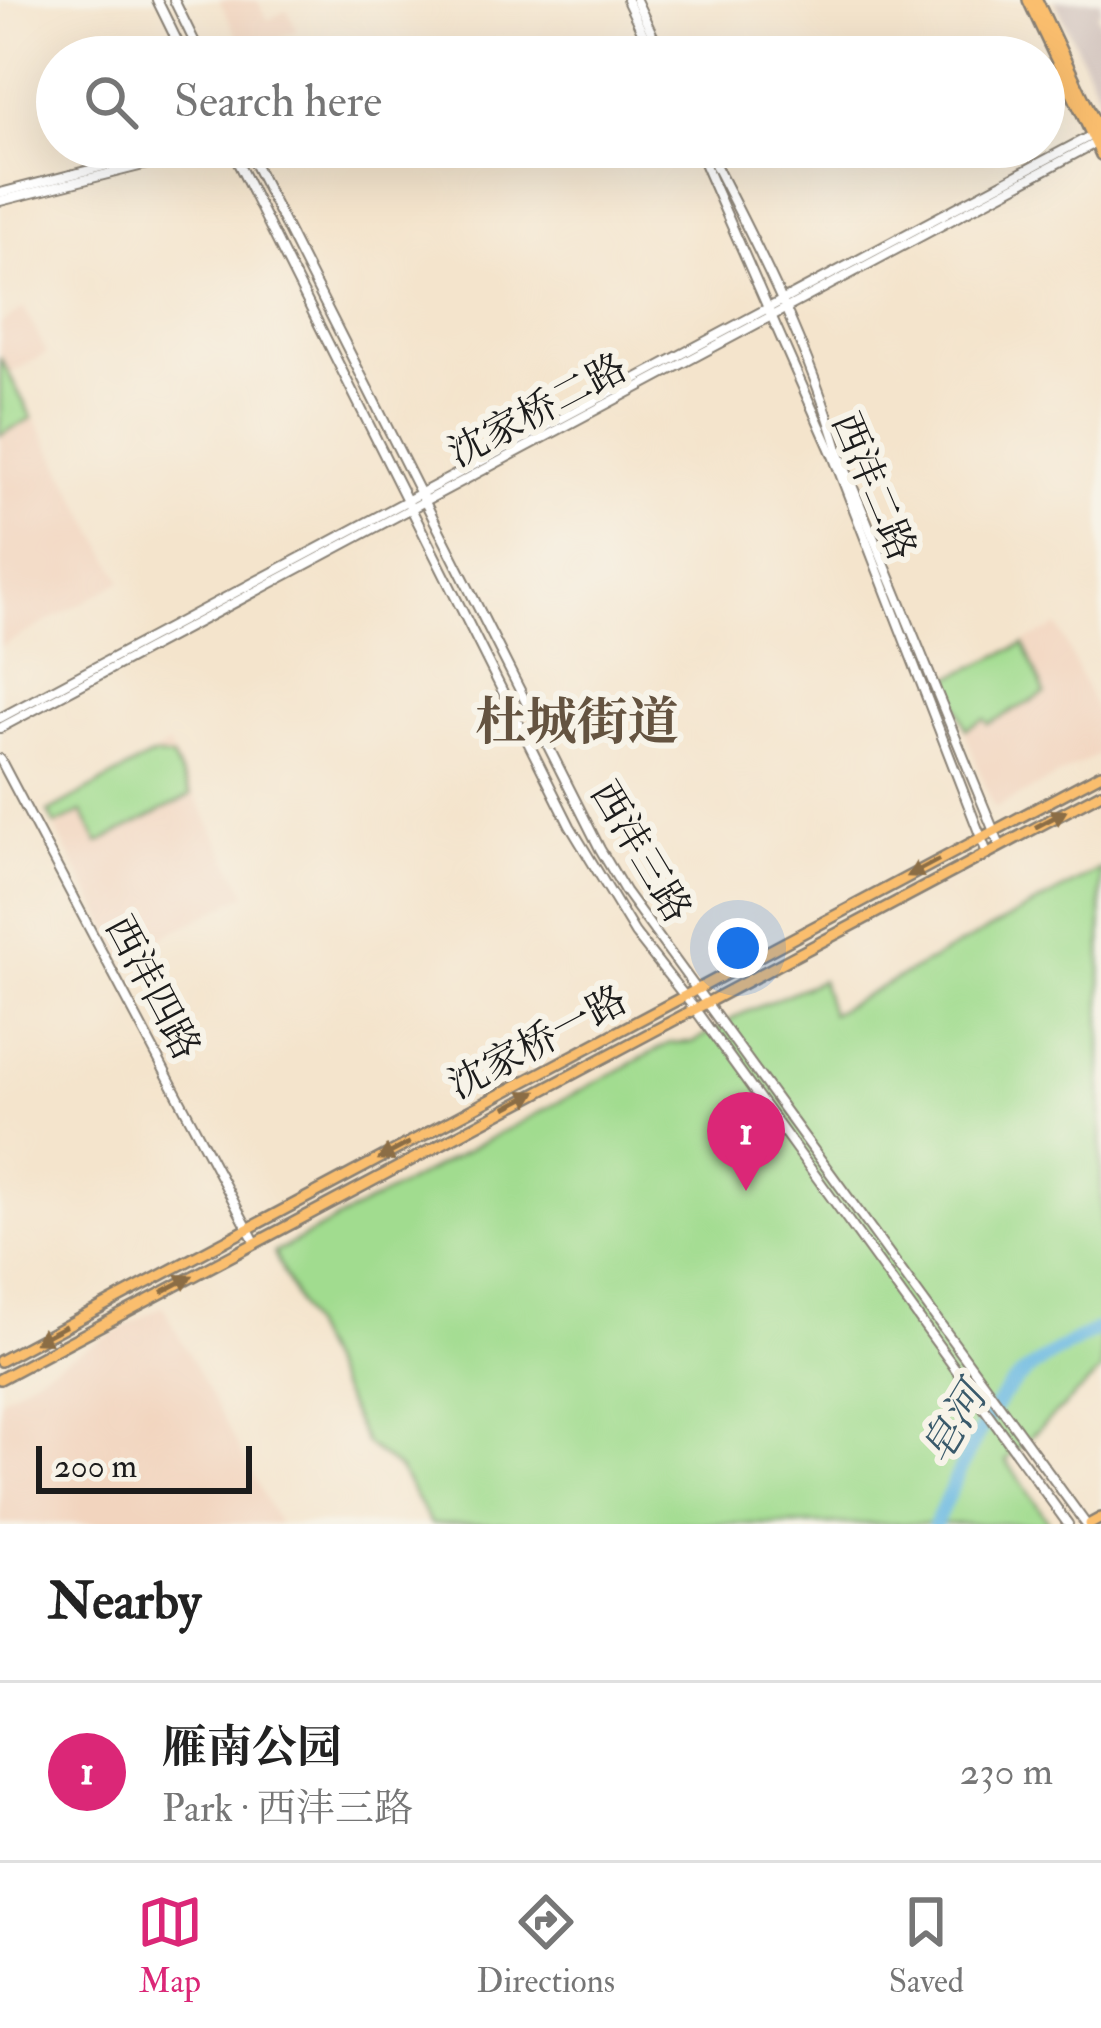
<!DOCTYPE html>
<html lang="en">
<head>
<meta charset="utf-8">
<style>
	:root { --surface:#fff; --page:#f2f2f2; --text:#222; --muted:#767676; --line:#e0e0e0; --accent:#db2777 }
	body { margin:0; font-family:"IM FELL Double Pica","Noto Serif SC",serif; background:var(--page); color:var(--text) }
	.scale { position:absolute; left:36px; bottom:30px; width:216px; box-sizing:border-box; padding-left:12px; border:6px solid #1c1c1c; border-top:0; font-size:33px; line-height:42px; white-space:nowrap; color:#1c1c1c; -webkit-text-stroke:9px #f7f3e8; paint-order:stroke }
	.you { position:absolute; left:738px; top:948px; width:42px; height:42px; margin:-30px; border:9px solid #fff; border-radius:50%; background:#1a73e8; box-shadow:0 0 0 18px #1a73e833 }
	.badge { display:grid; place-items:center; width:78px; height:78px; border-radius:50%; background:var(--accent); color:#fff; font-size:39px; font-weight:700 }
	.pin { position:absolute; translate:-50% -99px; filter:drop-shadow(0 3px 6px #0008) }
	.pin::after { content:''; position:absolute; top:63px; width:42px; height:36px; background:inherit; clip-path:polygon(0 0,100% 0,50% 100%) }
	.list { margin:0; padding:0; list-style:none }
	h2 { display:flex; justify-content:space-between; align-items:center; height:156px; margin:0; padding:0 48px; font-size:51px }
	h2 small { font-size:39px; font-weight:400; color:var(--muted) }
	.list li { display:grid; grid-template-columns:78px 1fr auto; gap:36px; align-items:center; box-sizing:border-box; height:180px; padding:0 48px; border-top:3px solid var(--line) }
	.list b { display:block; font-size:45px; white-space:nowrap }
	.list p { margin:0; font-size:39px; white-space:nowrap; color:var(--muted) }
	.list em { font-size:39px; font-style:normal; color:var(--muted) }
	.icon { flex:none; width:66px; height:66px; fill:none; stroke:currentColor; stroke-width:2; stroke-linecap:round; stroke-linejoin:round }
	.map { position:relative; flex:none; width:1101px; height:1524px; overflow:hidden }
	.search { position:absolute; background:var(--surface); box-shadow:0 12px 48px #0002; left:36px; right:36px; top:36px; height:132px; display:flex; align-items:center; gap:30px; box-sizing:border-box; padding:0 42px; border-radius:66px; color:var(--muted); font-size:45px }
	.sheet { height:336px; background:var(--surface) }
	nav { display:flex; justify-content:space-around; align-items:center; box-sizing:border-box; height:168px; border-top:3px solid var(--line); background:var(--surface); font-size:33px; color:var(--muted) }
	nav a { display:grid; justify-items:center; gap:6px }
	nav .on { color:var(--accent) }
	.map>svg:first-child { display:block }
</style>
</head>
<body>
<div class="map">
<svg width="1101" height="1524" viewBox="0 0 1101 1524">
	<rect width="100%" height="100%" fill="#f7f3e8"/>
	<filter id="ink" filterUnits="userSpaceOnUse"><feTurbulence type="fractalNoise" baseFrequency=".00833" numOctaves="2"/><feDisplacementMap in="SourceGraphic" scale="24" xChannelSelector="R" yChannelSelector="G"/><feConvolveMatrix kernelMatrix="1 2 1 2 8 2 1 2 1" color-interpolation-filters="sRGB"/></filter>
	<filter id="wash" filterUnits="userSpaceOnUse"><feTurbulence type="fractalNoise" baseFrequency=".004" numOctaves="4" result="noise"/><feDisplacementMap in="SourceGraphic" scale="48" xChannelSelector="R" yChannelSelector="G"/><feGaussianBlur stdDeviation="2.7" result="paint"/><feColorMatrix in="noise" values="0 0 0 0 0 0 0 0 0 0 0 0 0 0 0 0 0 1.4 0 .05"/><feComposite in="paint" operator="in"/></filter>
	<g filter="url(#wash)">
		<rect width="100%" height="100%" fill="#f4e4cc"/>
		<g fill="#f2d4be">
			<path d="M219,0H257L268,20L287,10L297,30L247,55Z"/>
			<path d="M24,308L47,353L10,373L122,581L0,647V324Z"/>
			<path d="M1058,626L1101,722V753L994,809L945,678Z"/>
			<path d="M168,745L247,894L124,957L46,811Z"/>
			<path d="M163,1306L279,1524H0V1399L47,1369Z"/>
		</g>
		<path fill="#cfc0ba" d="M1055,0H1101V11L1097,13L1101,24V100Z"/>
		<g fill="#a1dc8f" stroke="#5e7c56" stroke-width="3">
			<path d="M0,357L32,418L0,435Z"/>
			<path d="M1024,644L1045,694L988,724L985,719L966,729L947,679Z"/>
			<path d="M153,755L172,758L191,795L98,843L82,812L55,825L48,812Z"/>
			<path d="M1101,869V1371L1006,1460L1048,1521L1046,1524H431L400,1470L366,1444L274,1253L670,1043L694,1042L739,1015L821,980L831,1014Z"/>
		</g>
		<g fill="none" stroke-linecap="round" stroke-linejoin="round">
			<path stroke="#66b8e1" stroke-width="14" d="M935,1524C955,1481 984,1409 1020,1377C1044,1357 1073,1342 1101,1328"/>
		</g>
	</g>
	<g filter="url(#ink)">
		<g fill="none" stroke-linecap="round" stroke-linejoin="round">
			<defs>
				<g id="minor">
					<path d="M157,0L185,57"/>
					<path d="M174,0L202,57"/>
					<path d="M627,0L654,57"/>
					<path d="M636,0L663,57"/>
					<path d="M230,147L570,826L635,933L694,1008L1068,1524"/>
					<path d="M246,147L600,849L625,891L1086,1524"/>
					<path d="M697,147L834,458L987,853"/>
					<path d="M706,147C758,247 809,347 840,456L1000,846"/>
					<path d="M0,193L179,147"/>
					<path d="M0,201L215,147"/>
					<path d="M0,718L1094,134"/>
					<path d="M0,728L1101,140"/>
					<path d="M0,759L255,1242"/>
				</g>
				<g id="major">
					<path d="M1028,0L1101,155"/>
					<path d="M1037,0L1101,135"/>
					<path d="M0,1361L1101,774"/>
					<path d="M0,1379L1101,793"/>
					<path d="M1090,1524L1101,1518"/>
				</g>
			</defs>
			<use href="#minor" stroke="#888074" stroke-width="12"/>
			<use href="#major" stroke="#888074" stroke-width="14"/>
			<use href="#minor" stroke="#fff" stroke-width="8"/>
			<use href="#major" stroke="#fabe6e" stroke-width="9"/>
		</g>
		<defs><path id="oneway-solid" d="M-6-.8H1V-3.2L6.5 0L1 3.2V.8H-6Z" transform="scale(3)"/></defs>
		<g fill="#8b6d45">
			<use href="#oneway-solid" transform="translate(1051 819) rotate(-28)"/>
			<use href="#oneway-solid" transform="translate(923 868) rotate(152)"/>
			<use href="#oneway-solid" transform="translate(521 1100) rotate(-28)"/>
			<use href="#oneway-solid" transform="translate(394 1151) rotate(152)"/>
			<use href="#oneway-solid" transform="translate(177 1284) rotate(-28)"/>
			<use href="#oneway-solid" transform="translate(50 1334) rotate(152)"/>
		</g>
	</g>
	<g text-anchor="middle" stroke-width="12" stroke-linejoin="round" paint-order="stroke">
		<g font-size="39" fill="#1c1c1c" stroke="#f7f3e8">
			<text transform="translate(537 409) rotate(-28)" y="14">沈家桥二路</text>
			<text transform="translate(875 486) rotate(67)" y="14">西沣二路</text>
			<text transform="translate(642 851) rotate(59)" y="14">西沣三路</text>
			<text transform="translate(154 987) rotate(62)" y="14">西沣四路</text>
			<text transform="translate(537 1041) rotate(-28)" y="14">沈家桥一路</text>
		</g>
		<g font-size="42" font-style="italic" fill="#3a5a6b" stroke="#f7f3e8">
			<text transform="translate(953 1423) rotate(-59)" y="15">皂河</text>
		</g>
		<g font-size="51" font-weight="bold" fill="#645340" stroke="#f7f3e8">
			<text x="577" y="739">杜城街道</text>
		</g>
	</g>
</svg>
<div class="scale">200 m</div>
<div class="you"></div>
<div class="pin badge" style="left:746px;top:1191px">1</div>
<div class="search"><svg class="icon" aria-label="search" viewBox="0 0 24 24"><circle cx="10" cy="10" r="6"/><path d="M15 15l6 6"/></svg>Search here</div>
</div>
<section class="sheet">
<h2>Nearby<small></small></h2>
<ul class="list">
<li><span class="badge">1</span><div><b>雁南公园</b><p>Park · 西沣三路</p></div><em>230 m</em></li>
</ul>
</section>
<nav>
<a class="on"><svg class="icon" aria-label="map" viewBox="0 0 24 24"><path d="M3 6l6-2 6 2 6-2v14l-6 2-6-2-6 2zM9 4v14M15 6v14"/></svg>Map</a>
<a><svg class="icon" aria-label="directions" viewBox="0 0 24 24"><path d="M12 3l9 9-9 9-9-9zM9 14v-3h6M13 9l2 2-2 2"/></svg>Directions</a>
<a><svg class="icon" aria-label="saved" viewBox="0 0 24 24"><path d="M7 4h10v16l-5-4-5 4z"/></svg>Saved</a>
</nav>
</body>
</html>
